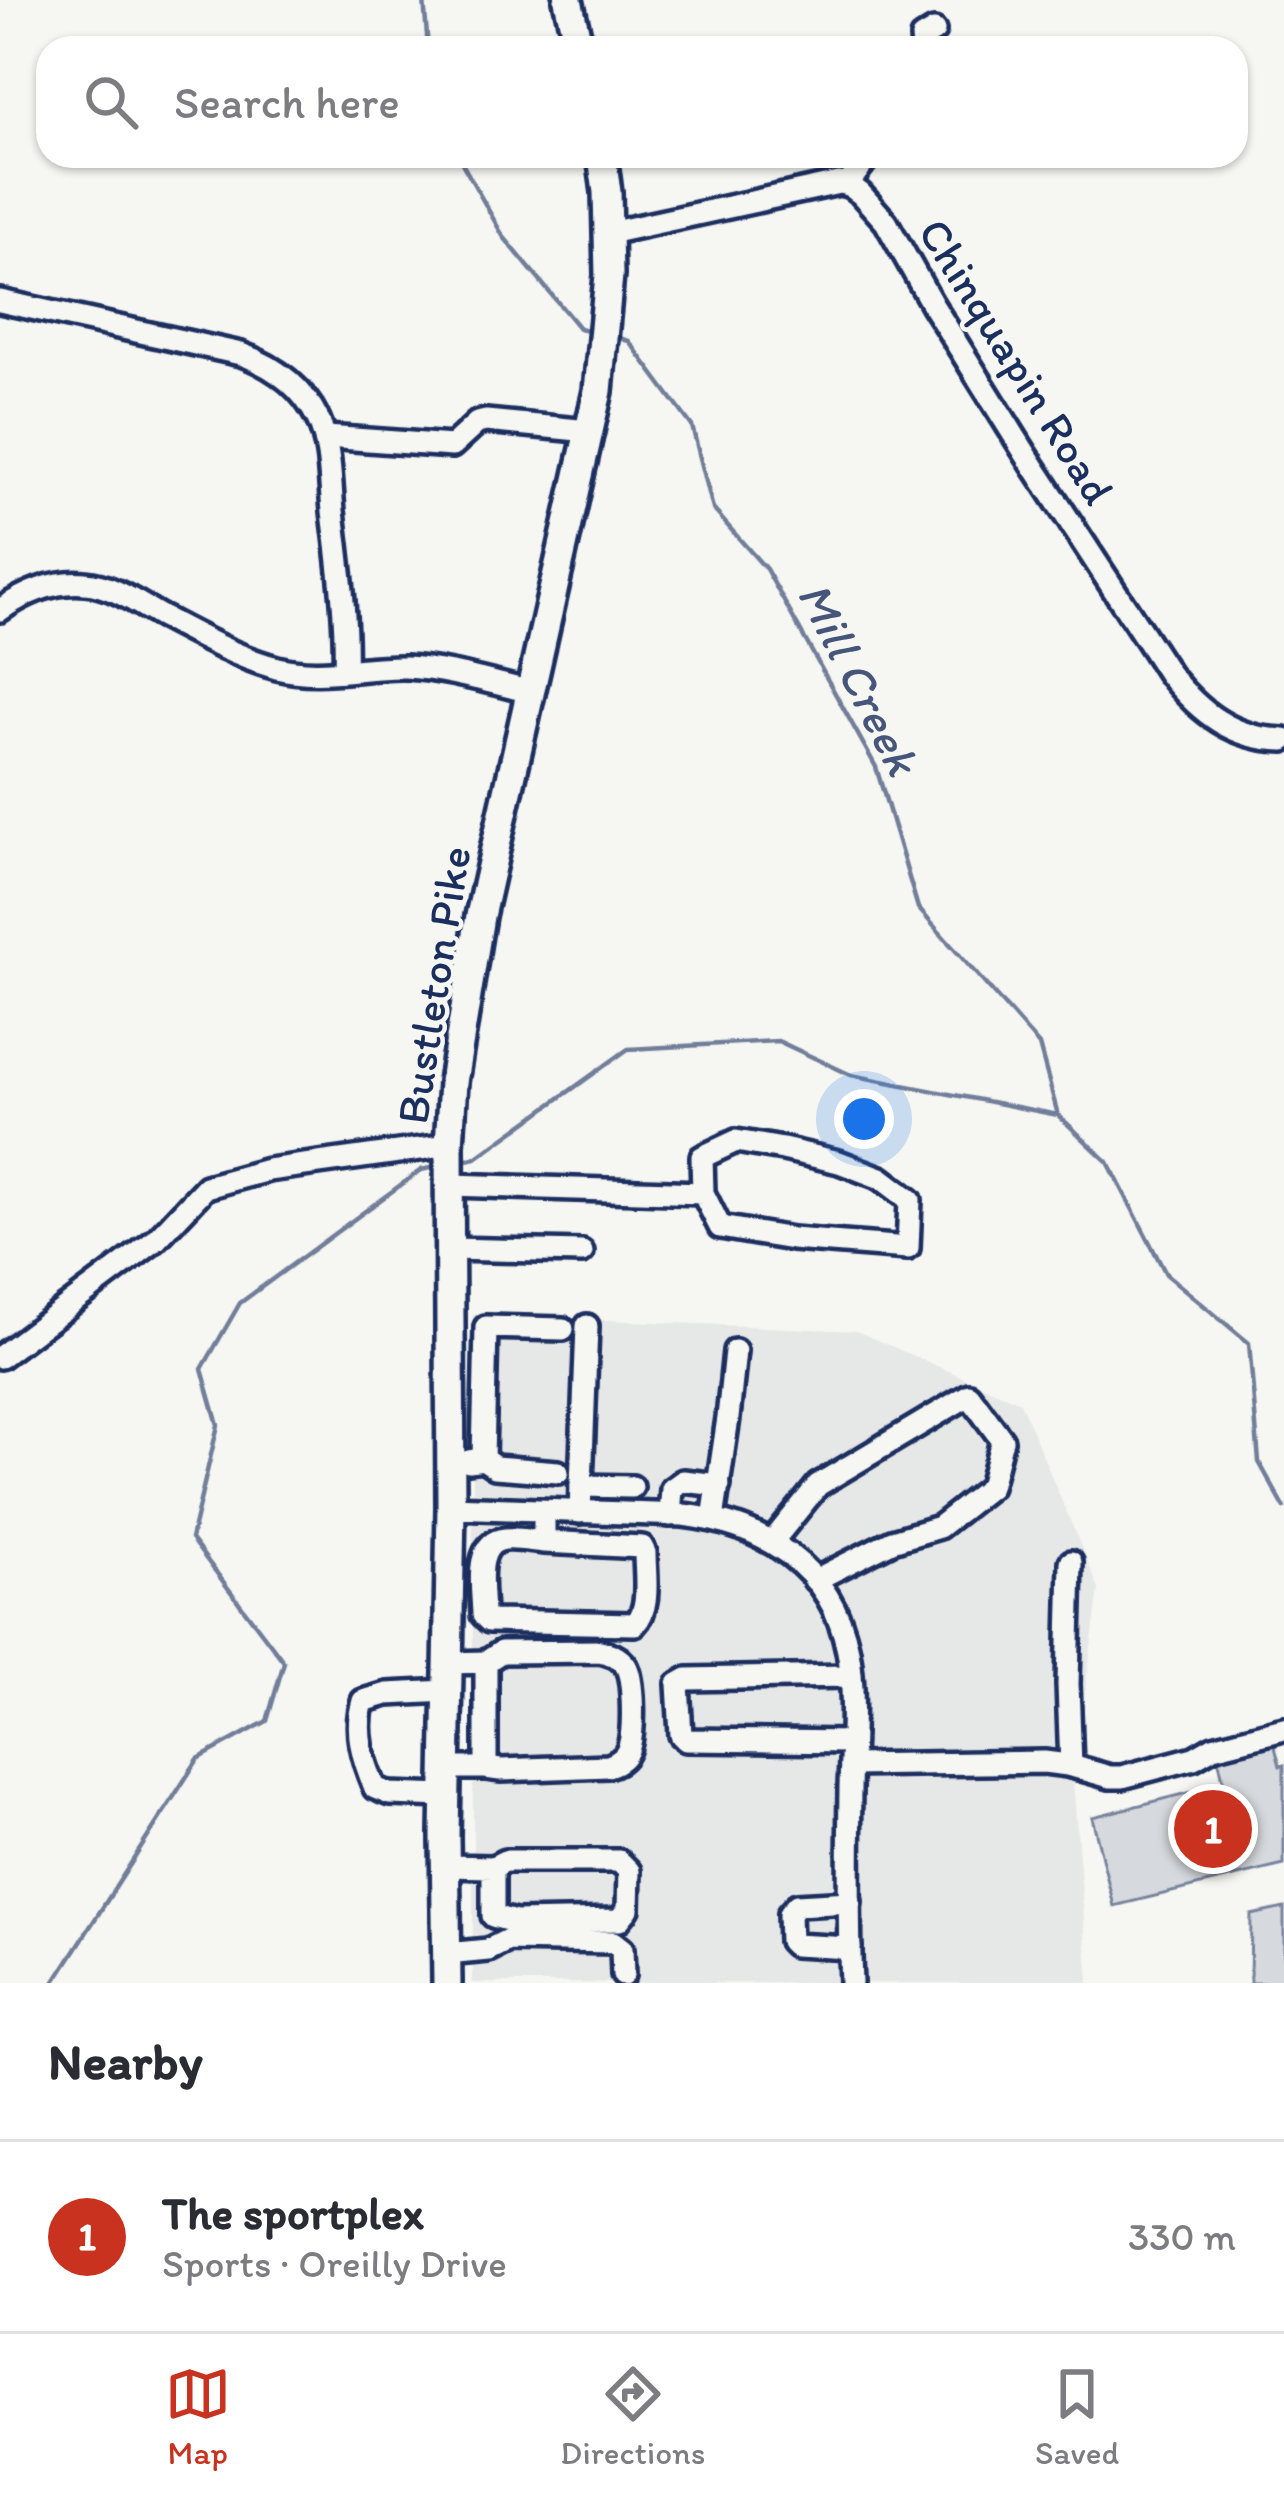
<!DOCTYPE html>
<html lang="en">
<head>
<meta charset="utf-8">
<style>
	:root { --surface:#fff; --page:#f7f7f7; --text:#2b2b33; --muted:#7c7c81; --line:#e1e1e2; --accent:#c8321e }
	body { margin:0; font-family:Itim,sans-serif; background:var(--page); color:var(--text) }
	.you { position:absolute; left:864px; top:1119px; width:42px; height:42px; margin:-30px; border:9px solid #fff; border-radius:50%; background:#1a73e8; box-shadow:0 0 0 18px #1a73e833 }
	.badge { display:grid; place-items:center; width:78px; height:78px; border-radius:50%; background:var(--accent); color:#fff; font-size:39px; font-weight:700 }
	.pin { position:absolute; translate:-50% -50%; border:6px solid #fff; box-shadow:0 3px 12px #0006 }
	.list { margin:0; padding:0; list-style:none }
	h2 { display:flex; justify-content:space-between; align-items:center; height:156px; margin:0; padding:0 48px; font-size:51px }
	h2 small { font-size:39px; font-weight:400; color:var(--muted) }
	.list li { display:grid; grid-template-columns:78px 1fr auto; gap:36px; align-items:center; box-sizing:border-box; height:192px; padding:0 48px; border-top:3px solid var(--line) }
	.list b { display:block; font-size:45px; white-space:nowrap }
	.list p { margin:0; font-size:39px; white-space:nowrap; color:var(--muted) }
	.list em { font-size:39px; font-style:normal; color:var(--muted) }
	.icon { flex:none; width:66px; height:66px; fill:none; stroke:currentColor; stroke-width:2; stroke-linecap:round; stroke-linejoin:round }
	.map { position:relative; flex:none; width:1284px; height:1983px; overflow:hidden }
	.search { position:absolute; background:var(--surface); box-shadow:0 3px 9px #0004; left:36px; right:36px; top:36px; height:132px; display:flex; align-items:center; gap:30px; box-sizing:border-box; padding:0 42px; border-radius:36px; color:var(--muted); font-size:45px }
	.sheet { height:348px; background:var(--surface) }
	nav { display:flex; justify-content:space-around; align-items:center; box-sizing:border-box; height:168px; border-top:3px solid var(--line); background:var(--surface); font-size:33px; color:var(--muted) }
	nav a { display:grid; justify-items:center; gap:6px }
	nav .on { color:var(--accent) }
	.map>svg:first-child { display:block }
</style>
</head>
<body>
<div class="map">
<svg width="1284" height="1983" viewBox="0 0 1284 1983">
	<rect width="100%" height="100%" fill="#f6f6f2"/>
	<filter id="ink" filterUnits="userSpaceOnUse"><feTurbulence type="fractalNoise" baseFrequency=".00833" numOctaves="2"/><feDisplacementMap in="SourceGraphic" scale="24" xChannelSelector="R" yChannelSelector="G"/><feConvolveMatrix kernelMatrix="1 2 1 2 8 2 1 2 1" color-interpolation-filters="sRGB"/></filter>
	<g filter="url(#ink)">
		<path fill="#e6e7e7" d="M473,1314L856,1331L1020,1402L1099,1589L1073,1780L1089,1983H473Z"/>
		<g fill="#d6d9dd" stroke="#78849e" stroke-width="3">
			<path d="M1274,1743L1280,1766L1284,1765V1865L1114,1906L1092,1817L1224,1784L1218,1757Z"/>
			<path d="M1284,1908V1983H1250L1251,1915Z"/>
		</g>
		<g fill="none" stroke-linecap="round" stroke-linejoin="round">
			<g stroke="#717e99" stroke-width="4.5">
				<path d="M424,0L428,48"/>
				<path d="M458,156L503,236L579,328L594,332"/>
				<path d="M611,336L629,341L692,426L713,509L766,569L876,767L918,908L1039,1045L1058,1115L1108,1162L1166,1274L1249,1343L1259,1462L1284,1507"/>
				<path d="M457,1162L476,1158L628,1049L778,1041L851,1075L1058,1115"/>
				<path d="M54,1983L198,1759L267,1721L284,1662L191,1539L218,1425L202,1369L240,1303L421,1170L440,1166"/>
			</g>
			<defs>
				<g id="minor">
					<path d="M923,48L922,38L934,31"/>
					<path d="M847,185L869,156"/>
					<path d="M609,233L839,183L849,185L861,194L886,222L932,304L1025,453L1169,674C1200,713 1233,739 1284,740"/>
					<path d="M0,301L241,354C274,366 302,386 318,419C331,447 330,480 333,511C339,563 347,618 345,670"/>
					<path d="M326,437L452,446L477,423L486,421L589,431"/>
					<path d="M0,610C25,593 54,580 85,583C112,585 137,603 160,616C198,636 236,657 277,668C320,679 362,666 405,667C447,669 489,682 531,692"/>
					<path d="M450,1185L703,1193L720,1227L792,1239L908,1248L910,1200L881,1178L839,1162L783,1149L736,1141L702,1157L703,1193"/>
					<path d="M450,1249L582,1252"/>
					<path d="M0,1357L156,1240L206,1187L268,1170L449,1145"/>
					<path d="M483,1459L486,1327L563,1329"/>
					<path d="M469,1461L483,1459L495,1467L558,1472"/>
					<path d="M581,1486L632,1487"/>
					<path d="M451,1507L683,1515C762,1524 832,1566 848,1651C856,1695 851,1744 850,1789C849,1854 848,1919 851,1983"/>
					<path d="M544,1511V1542C532,1541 517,1538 505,1539C472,1542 483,1592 483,1615L489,1621L635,1624C651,1608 645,1575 645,1553L642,1547L544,1542"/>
					<path d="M580,1512L587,1326"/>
					<path d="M670,1515L672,1489L683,1481L719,1485"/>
					<path d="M713,1519L728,1418L735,1351"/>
					<path d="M772,1542L818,1485L969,1395L1002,1440L990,1487L939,1527L892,1541L815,1580"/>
					<path d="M850,1676L687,1679L678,1684L681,1735L686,1740L851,1742"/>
					<path d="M851,1765L1044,1762L1068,1765L1110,1777H1122L1194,1758L1213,1747L1284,1729"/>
					<path d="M1071,1766L1068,1684L1071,1562"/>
					<path d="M446,1768H486V1662L448,1663"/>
					<path d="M486,1768L500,1770L608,1766C618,1763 626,1758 629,1747C634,1731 634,1680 626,1666C619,1656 611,1654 600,1651L501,1652L486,1662"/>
					<path d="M446,1796L390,1794L375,1788C363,1760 354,1731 363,1701L387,1694L448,1691"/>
					<path d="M445,1866L493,1867L505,1861H619L629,1871L628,1909L619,1920L515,1922L493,1916V1867"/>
					<path d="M850,1902L797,1905L789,1914L790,1941L794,1945L850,1948"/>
					<path d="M447,1954L488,1950L508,1940L613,1942L622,1949L623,1975"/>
				</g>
				<g id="major">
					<path d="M568,0L579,48"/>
					<path d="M447,1983L445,1836L451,1507L449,1145L453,1082L480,916L598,391L609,275L607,192L602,156"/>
				</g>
			</defs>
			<use href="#minor" stroke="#1b2f5e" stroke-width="30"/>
			<use href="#major" stroke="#1b2f5e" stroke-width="36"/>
			<use href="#minor" stroke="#f6f6f2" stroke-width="21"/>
			<use href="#major" stroke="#f6f6f2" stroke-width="27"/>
		</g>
	</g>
	<g text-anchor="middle" stroke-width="9" stroke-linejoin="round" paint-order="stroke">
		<g font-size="45" fill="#1b2f5e" stroke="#f6f6f2">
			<text transform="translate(1017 361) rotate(58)" y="16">Chinquapin Road</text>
			<text transform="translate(433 985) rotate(-81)" y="16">Bustleton Pike</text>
		</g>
		<g font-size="48" font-style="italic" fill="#46567b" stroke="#f6f6f2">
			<text transform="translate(859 678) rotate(63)" y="17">Mill Creek</text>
		</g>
	</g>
</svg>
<div class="you"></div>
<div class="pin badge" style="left:1213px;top:1829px">1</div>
<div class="search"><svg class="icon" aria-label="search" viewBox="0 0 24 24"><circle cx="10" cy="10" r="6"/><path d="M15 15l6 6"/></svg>Search here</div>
</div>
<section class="sheet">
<h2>Nearby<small></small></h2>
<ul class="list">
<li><span class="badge">1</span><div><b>The sportplex</b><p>Sports · Oreilly Drive</p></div><em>330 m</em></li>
</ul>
</section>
<nav>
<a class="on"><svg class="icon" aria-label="map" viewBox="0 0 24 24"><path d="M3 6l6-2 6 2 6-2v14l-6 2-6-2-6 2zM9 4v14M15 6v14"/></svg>Map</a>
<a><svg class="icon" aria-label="directions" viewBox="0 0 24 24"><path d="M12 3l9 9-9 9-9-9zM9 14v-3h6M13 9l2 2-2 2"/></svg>Directions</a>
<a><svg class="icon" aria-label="saved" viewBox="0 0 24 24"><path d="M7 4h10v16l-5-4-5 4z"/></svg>Saved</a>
</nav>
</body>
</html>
